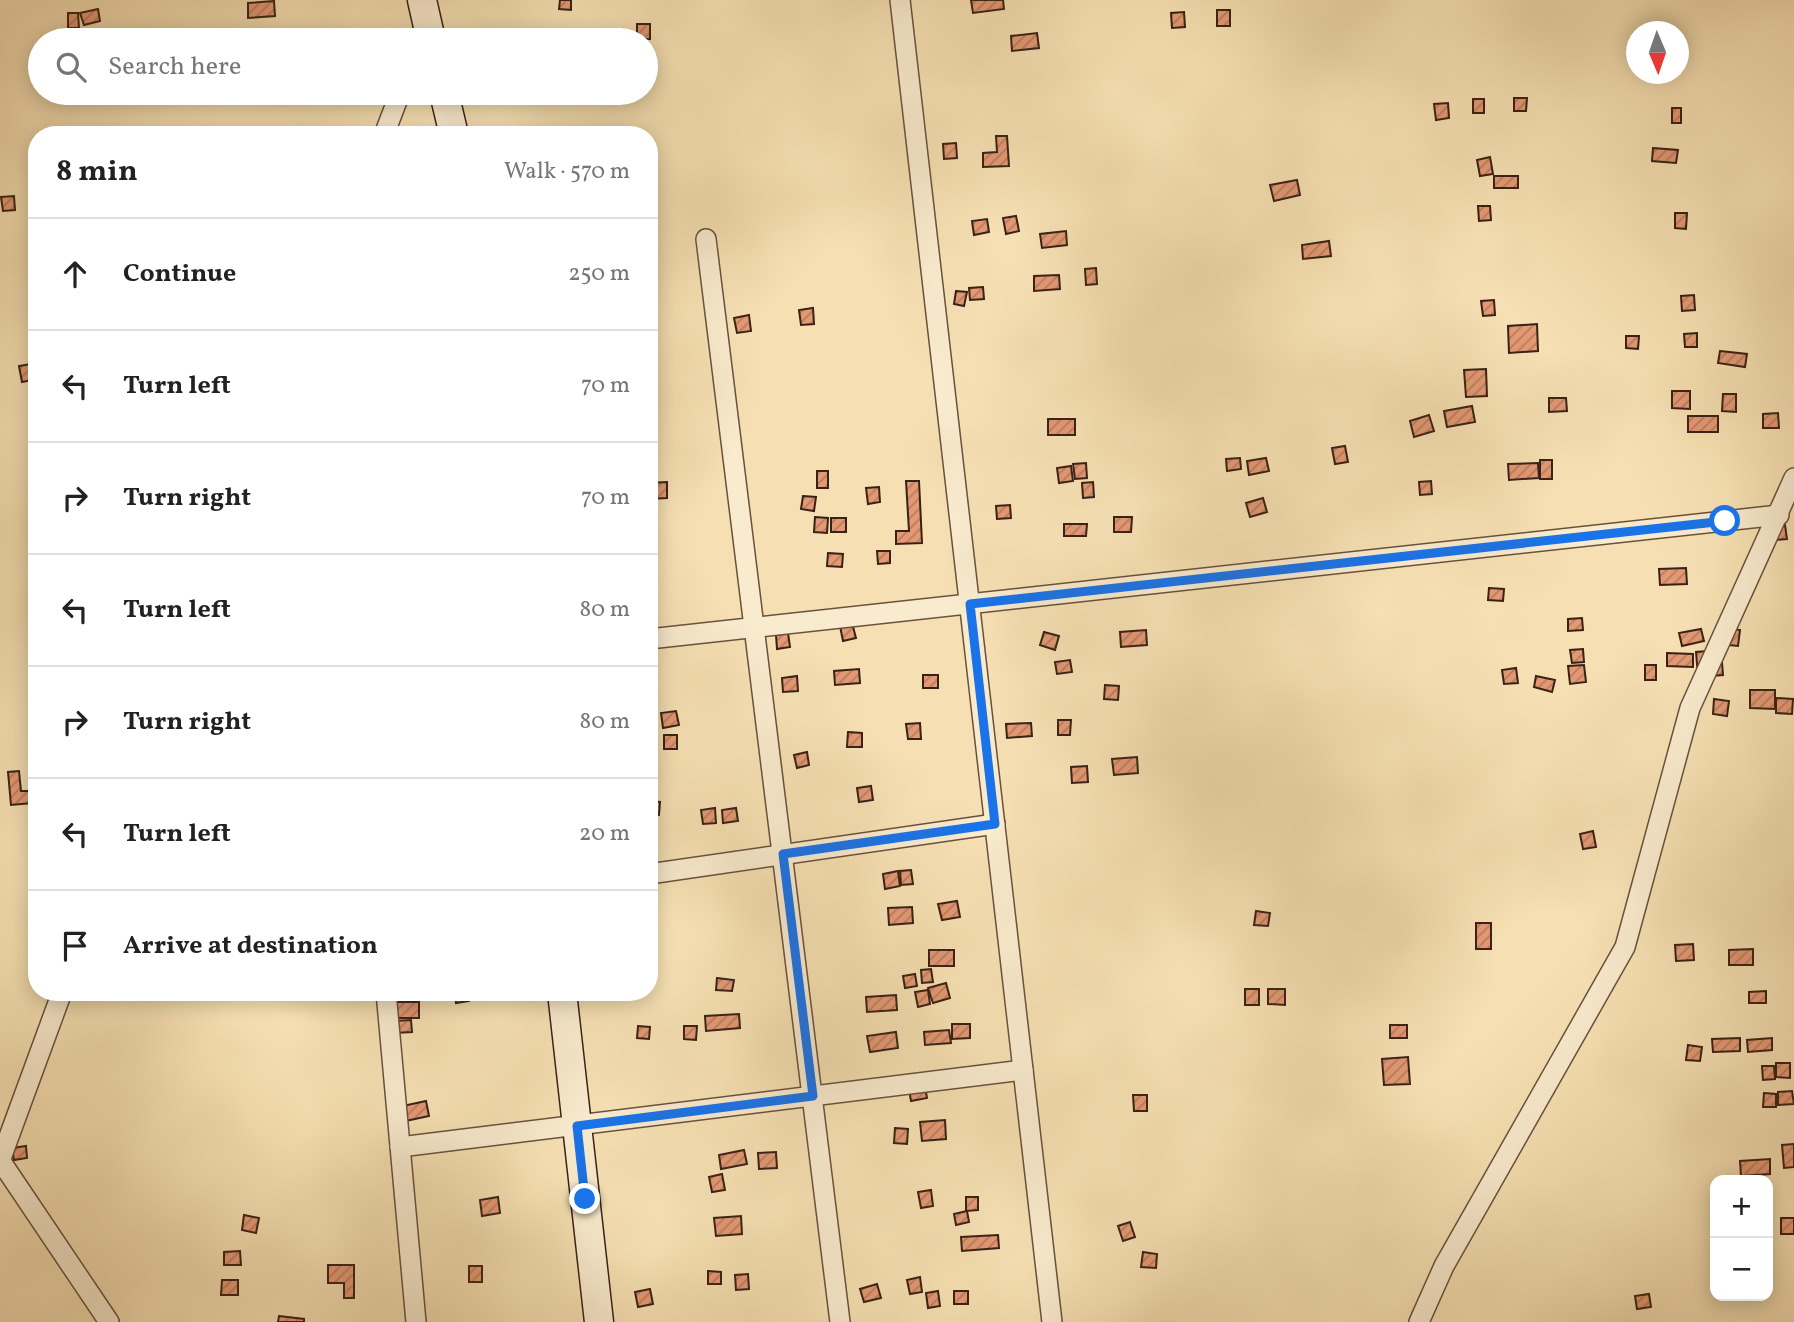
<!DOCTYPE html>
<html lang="en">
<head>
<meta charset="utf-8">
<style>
	:root { --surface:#fff; --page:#f6f6f6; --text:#222; --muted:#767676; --line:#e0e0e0 }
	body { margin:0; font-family:Vollkorn,serif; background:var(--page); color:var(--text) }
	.controls { position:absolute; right:21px; bottom:21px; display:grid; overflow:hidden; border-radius:14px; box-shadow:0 4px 18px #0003 }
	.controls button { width:63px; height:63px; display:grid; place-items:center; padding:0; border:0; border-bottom:2px solid var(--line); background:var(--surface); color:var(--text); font:35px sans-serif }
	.compass { position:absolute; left:1626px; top:21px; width:63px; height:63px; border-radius:50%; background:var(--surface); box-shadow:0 4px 18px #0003; rotate:178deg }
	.stop { position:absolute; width:21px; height:21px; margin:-16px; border:5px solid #1a73e8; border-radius:50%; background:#fff }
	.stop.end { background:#1a73e8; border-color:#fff; box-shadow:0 2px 7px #0008 }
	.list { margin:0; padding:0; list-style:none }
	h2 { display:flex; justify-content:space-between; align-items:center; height:91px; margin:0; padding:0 28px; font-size:30px }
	h2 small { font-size:23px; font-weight:400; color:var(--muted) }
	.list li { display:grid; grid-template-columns:46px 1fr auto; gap:21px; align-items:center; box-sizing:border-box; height:112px; padding:0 28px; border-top:2px solid var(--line) }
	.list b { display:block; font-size:26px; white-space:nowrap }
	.list em { font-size:23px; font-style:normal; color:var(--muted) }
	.icon { flex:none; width:38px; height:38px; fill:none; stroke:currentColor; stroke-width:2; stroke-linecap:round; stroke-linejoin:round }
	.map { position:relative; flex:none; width:1794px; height:1322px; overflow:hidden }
	.search { position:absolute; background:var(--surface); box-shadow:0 4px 18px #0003; left:28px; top:28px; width:630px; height:77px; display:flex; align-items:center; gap:18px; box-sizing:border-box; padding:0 24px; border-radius:38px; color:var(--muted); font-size:26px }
	.panel { position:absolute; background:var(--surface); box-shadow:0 4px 18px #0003; left:28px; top:126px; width:630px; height:875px; border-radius:28px }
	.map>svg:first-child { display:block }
</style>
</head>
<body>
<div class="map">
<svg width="1794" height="1322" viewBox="0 0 1794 1322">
	<defs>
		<pattern id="building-hatch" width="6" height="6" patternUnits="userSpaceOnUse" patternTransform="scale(1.75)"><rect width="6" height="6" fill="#e39974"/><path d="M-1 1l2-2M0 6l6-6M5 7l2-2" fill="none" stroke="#b97c5e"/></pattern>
	</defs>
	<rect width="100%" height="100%" fill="#f6e0b3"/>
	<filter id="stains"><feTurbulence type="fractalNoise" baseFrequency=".00286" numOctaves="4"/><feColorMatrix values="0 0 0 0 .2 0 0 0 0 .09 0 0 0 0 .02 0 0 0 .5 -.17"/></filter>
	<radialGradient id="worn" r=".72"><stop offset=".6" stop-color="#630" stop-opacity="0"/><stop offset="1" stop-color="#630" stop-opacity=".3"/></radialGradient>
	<g fill="url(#building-hatch)" stroke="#3a2115" stroke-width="2">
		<path d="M560,0H571V10L559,9Z"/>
		<path d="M971,0H1003L1004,9L973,13Z"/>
		<path d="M274,1L275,16L248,18V3Z"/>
		<path d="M98,9L100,21L84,25L80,13Z"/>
		<rect x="1217" y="10" width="13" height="16"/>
		<path d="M1184,12L1185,27L1172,28L1171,13Z"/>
		<path d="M68,13H78L79,28H68Z"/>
		<rect x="637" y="24" width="13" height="15"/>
		<path d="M558,32L559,40H531L530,34Z"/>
		<path d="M514,33V40H499V35Z"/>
		<path d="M1037,33L1039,48L1012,51L1011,36Z"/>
		<path d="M1514,98H1527L1526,111H1514Z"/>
		<rect x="1473" y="99" width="11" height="14"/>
		<path d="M1448,103L1449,118L1436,120L1434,104Z"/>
		<rect x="1672" y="108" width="9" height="15"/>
		<path d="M996,136H1007L1009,166L983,167V153L997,152Z"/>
		<path d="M956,143L957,158L944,159L943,144Z"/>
		<path d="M1653,148L1678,150L1676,163L1652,161Z"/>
		<path d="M1490,157L1493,174L1480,176L1477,160Z"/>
		<rect x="1494" y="176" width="24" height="12"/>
		<path d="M1297,180L1300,195L1274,201L1270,185Z"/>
		<path d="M14,196L15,210L3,211L1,197Z"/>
		<path d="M1478,206H1490L1491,220L1479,221Z"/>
		<path d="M1675,213H1687L1686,229L1675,228Z"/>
		<path d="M1016,216L1019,231L1006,234L1003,218Z"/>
		<path d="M987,219L989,232L974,235L972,221Z"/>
		<path d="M1066,231L1067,245L1042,248L1040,234Z"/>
		<path d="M1329,241L1331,256L1303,259L1302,245Z"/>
		<path d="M1096,268L1097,284L1086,285L1085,269Z"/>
		<path d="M1059,275L1060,289L1034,291V276Z"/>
		<path d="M983,287L984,299L970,300L969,288Z"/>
		<path d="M956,291L967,292L964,306L954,304Z"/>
		<path d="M1694,295L1695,310L1682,311L1681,296Z"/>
		<path d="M1494,300L1495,315L1483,316L1481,301Z"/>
		<path d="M813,308L814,324L801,325L799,310Z"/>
		<path d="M749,315L751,331L737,333L734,318Z"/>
		<path d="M1537,324L1538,351L1509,353L1508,326Z"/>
		<path d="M1697,333V347H1685L1684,334Z"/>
		<path d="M1626,336H1639L1638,349L1626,348Z"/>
		<path d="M1720,351L1747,354L1745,367L1718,363Z"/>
		<path d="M37,363V379L22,382L19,366Z"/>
		<path d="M1486,369L1487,396L1466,397L1464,370Z"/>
		<path d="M1672,391H1690V409L1672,408Z"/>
		<path d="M1723,394H1736V412L1722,411Z"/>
		<path d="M1549,398H1566L1567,411L1549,412Z"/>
		<path d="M1472,406L1475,422L1447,427L1444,411Z"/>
		<path d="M1778,413L1779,428H1763V414Z"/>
		<path d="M1429,415L1434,431L1414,437L1410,421Z"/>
		<rect x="1688" y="416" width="30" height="16"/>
		<rect x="1048" y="419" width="27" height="16"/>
		<path d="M1345,446L1348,462L1335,464L1332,448Z"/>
		<path d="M1240,458L1241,469L1227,471L1226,459Z"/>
		<path d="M1266,458L1269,471L1249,475L1247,461Z"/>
		<rect x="1540" y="460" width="12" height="19"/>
		<path d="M1086,463L1087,478L1075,479L1073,464Z"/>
		<path d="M1538,463L1539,478L1509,480L1508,464Z"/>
		<path d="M1071,466L1073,481L1059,483L1057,468Z"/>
		<rect x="817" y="471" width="11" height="17"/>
		<path d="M906,481H919L922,543L896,544V531H909Z"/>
		<path d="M1431,481L1432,494L1420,495L1419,482Z"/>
		<path d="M667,482V498L649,499V483Z"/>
		<path d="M1093,482L1094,497L1083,498L1082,483Z"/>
		<path d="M879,487L880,502L868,504L866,488Z"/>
		<path d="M803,496L816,497L814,511L801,509Z"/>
		<path d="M1263,498L1267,512L1250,517L1246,503Z"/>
		<path d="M1010,505L1011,518L997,519L996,506Z"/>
		<path d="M815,517L828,518L827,533L814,532Z"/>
		<path d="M1114,517H1132L1131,532H1114Z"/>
		<rect x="831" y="518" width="15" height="14"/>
		<path d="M1064,524H1087L1086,536H1064Z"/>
		<path d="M1785,525L1787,539L1774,540L1773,526Z"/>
		<path d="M877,551H890V563L878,564Z"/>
		<path d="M828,553L843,554L842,567L827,566Z"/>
		<path d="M1686,568L1687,584L1660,585L1659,569Z"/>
		<path d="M1489,588L1504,589L1503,601L1488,600Z"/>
		<path d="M1582,618L1583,630L1568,631V619Z"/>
		<path d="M852,623L856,638L843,641L840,626Z"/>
		<path d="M1721,627L1740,630L1738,646L1719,644Z"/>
		<path d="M1701,629L1704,641L1682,646L1679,633Z"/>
		<path d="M1146,630L1147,645L1121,647L1120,632Z"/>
		<path d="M1044,632L1059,636L1055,650L1040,645Z"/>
		<path d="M788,633L790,647L777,649L776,635Z"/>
		<path d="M1583,649L1584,662L1572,663L1570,650Z"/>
		<path d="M1721,650L1723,675L1698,677L1696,652Z"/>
		<path d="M1667,653L1693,654V667L1667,666Z"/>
		<path d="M1070,660L1072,672L1057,674L1055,662Z"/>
		<path d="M1584,665L1586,682L1570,684L1568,666Z"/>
		<rect x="1645" y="665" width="11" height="15"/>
		<path d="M1516,668L1518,683L1504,684L1502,670Z"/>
		<path d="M859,669L860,683L835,685L834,671Z"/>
		<rect x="923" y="675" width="15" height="13"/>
		<path d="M797,676L798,691L783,692L782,678Z"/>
		<path d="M1536,676L1555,680L1552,692L1534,687Z"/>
		<path d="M1105,685L1119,686L1118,700L1104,699Z"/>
		<path d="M1750,690H1775V709L1750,708Z"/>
		<path d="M1776,698L1793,699L1792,714L1776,713Z"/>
		<path d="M1714,699L1729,701L1727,716L1713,714Z"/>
		<path d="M676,711L679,725L663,728L661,713Z"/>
		<path d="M1058,720H1071L1070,735H1058Z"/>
		<path d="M920,723L921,739H908L906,724Z"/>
		<path d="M1031,723L1032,736L1007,738L1006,724Z"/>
		<path d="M848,732L862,733V747H847Z"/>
		<rect x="664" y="735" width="13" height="14"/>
		<path d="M807,752L809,765L797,768L794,755Z"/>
		<path d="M1137,757L1138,773L1114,775L1112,759Z"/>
		<path d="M1087,766L1088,782L1072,783L1071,767Z"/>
		<path d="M19,771L21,791H31L32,803L11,805L8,772Z"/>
		<path d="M871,786L873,800L859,802L857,788Z"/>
		<path d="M649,801L660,802L659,815L649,814Z"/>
		<path d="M715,808L716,823L703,824L701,810Z"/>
		<path d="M736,808L738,821L723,823L722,810Z"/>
		<path d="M1593,831L1596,847L1583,849L1580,834Z"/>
		<path d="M911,870L913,884L901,885L900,871Z"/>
		<path d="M898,871L900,886L885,889L883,874Z"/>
		<path d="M957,901L960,917L942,920L938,904Z"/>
		<path d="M912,907L913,923L889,925L888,908Z"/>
		<path d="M1256,911L1270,913L1268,926L1254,925Z"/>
		<rect x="1476" y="923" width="15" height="26"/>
		<path d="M1693,944L1694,960L1676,961L1675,945Z"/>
		<path d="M1753,949V965H1729V950Z"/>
		<rect x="929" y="950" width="25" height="16"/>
		<path d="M931,969L933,982L922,983L921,970Z"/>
		<path d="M915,974L917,986L905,988L903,976Z"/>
		<path d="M717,978L734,980L732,991L716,990Z"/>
		<path d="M946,983L950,998L933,1003L928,988Z"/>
		<rect x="1245" y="989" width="14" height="16"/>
		<path d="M1268,989H1285V1005L1268,1004Z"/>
		<path d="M928,990L930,1004L918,1007L915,992Z"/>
		<path d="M1766,991V1003H1749V992Z"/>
		<path d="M455,992H468L469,1001L456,1003Z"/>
		<path d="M896,995L897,1010L867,1012L866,997Z"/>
		<path d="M393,1002H419V1018H392Z"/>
		<path d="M739,1014L740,1028L706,1031L705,1016Z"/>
		<path d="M411,1020L412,1032L394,1033L393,1021Z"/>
		<path d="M952,1024H970V1038L952,1039Z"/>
		<rect x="1390" y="1025" width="17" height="13"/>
		<path d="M638,1026L650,1027L649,1039L637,1038Z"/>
		<path d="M684,1026H697L696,1040L684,1039Z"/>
		<path d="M949,1030L951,1043L925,1045L924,1032Z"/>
		<path d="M896,1032L898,1048L870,1052L867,1036Z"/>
		<path d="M1740,1038V1051L1713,1052L1712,1039Z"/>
		<path d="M1772,1038V1050L1748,1052L1747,1040Z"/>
		<path d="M1688,1045L1702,1047L1700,1061L1686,1060Z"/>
		<path d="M1408,1057L1410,1084L1384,1085L1382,1059Z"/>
		<path d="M1776,1063H1790V1078L1776,1077Z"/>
		<path d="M1762,1066H1774L1775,1079L1763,1080Z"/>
		<path d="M924,1081L927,1098L911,1101L908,1084Z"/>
		<path d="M1792,1091L1794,1104L1778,1105V1092Z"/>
		<path d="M1764,1093L1776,1094V1107H1763Z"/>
		<path d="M1133,1095H1147V1111H1134Z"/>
		<path d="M426,1101L429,1116L401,1122L398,1107Z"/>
		<path d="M945,1120L946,1139L922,1141L920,1122Z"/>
		<path d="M895,1128L908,1129L907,1144L894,1143Z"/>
		<path d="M1794,1144V1167L1784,1168L1782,1145Z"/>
		<path d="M26,1146L27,1158L14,1160L12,1148Z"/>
		<path d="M744,1150L747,1164L721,1169L719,1155Z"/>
		<path d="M776,1152L777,1168L759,1169L758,1153Z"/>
		<path d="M1770,1159V1174L1741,1176L1740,1161Z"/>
		<path d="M722,1174L725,1190L712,1192L709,1177Z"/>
		<path d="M931,1190L933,1206L921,1208L918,1192Z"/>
		<path d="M498,1197L500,1213L482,1216L480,1200Z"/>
		<path d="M966,1197H978V1210L966,1211Z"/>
		<path d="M967,1211L969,1222L956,1225L954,1214Z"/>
		<path d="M244,1215L259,1218L256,1233L242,1230Z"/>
		<path d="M741,1216L742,1234L716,1236L714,1218Z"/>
		<rect x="1781" y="1218" width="13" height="16"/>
		<path d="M1130,1222L1135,1237L1123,1241L1118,1226Z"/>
		<path d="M998,1235L999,1248L962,1251L961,1237Z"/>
		<path d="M240,1251L241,1265H224V1252Z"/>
		<path d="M1143,1252L1157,1254L1156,1268L1141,1267Z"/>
		<path d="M328,1265H354V1298H344V1283H328Z"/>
		<rect x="469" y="1266" width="13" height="16"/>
		<path d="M708,1271L721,1272V1284H708Z"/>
		<path d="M748,1274L749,1289L736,1290L735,1275Z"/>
		<path d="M920,1277L922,1292L910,1294L907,1280Z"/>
		<path d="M222,1280H238V1295H221Z"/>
		<path d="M877,1284L881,1298L864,1302L860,1289Z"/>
		<path d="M650,1289L653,1304L638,1307L635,1292Z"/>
		<path d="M938,1291L940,1306L928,1308L926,1293Z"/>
		<rect x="954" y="1291" width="14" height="13"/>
		<path d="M1649,1294L1651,1307L1637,1309L1635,1296Z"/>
		<path d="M279,1316L304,1319V1322H278Z"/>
	</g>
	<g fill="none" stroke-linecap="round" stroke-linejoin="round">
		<defs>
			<g id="street">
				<path d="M900,0L1052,1322"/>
				<path d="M384,135L400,93"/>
				<path d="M706,239L840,1322"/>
				<path d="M649,639L1779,515"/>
				<path d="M649,874L995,824"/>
				<path d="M386,992L416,1322"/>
				<path d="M400,1147L1023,1070"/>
				<path d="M0,1160L109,1322"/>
				<path d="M0,1161L62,992"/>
				<path d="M1419,1322L1444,1266L1625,947L1690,708L1794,478"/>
			</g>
			<g id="secondary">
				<path d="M422,0L431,40"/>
				<path d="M444,93L454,135"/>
				<path d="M562,992L599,1322"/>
			</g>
		</defs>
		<use href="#street" stroke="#69513c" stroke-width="22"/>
		<use href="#secondary" stroke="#3a2115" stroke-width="31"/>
		<use href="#street" stroke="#f9ebce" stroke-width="19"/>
		<use href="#secondary" stroke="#f9ebce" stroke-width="28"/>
	</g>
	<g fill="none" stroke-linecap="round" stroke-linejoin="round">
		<path stroke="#1a73e8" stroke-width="9" d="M585,1199L577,1126L813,1096L783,854L995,824L970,604L1725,521"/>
	</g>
	<rect width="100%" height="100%" filter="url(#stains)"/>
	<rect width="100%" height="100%" fill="url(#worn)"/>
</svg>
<div class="controls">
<button>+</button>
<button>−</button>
</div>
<svg class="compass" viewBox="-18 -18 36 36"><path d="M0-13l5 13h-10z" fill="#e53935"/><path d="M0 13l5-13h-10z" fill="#767676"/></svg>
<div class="stop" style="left:1725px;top:521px"></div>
<div class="stop end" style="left:585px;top:1199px"></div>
<div class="search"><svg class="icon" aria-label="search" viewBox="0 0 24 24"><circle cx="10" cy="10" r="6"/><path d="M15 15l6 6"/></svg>Search here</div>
<section class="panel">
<h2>8 min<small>Walk · 570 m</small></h2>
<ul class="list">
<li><svg class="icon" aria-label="ahead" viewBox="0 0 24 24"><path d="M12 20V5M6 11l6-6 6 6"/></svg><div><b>Continue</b></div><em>250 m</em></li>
<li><svg class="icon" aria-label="left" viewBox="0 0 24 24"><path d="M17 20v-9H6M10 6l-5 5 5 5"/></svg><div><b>Turn left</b></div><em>70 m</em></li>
<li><svg class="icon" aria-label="right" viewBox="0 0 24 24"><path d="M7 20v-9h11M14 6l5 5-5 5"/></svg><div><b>Turn right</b></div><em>70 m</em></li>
<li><svg class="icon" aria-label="left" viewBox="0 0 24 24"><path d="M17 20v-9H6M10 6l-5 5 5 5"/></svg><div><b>Turn left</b></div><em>80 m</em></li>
<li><svg class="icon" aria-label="right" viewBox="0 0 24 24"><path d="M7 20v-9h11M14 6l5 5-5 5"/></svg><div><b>Turn right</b></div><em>80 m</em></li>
<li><svg class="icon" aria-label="left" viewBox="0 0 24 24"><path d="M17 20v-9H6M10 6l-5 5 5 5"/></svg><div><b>Turn left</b></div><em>20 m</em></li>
<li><svg class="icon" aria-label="arrive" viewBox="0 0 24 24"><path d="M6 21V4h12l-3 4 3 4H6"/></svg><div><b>Arrive at destination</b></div></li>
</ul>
</section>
</div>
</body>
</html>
